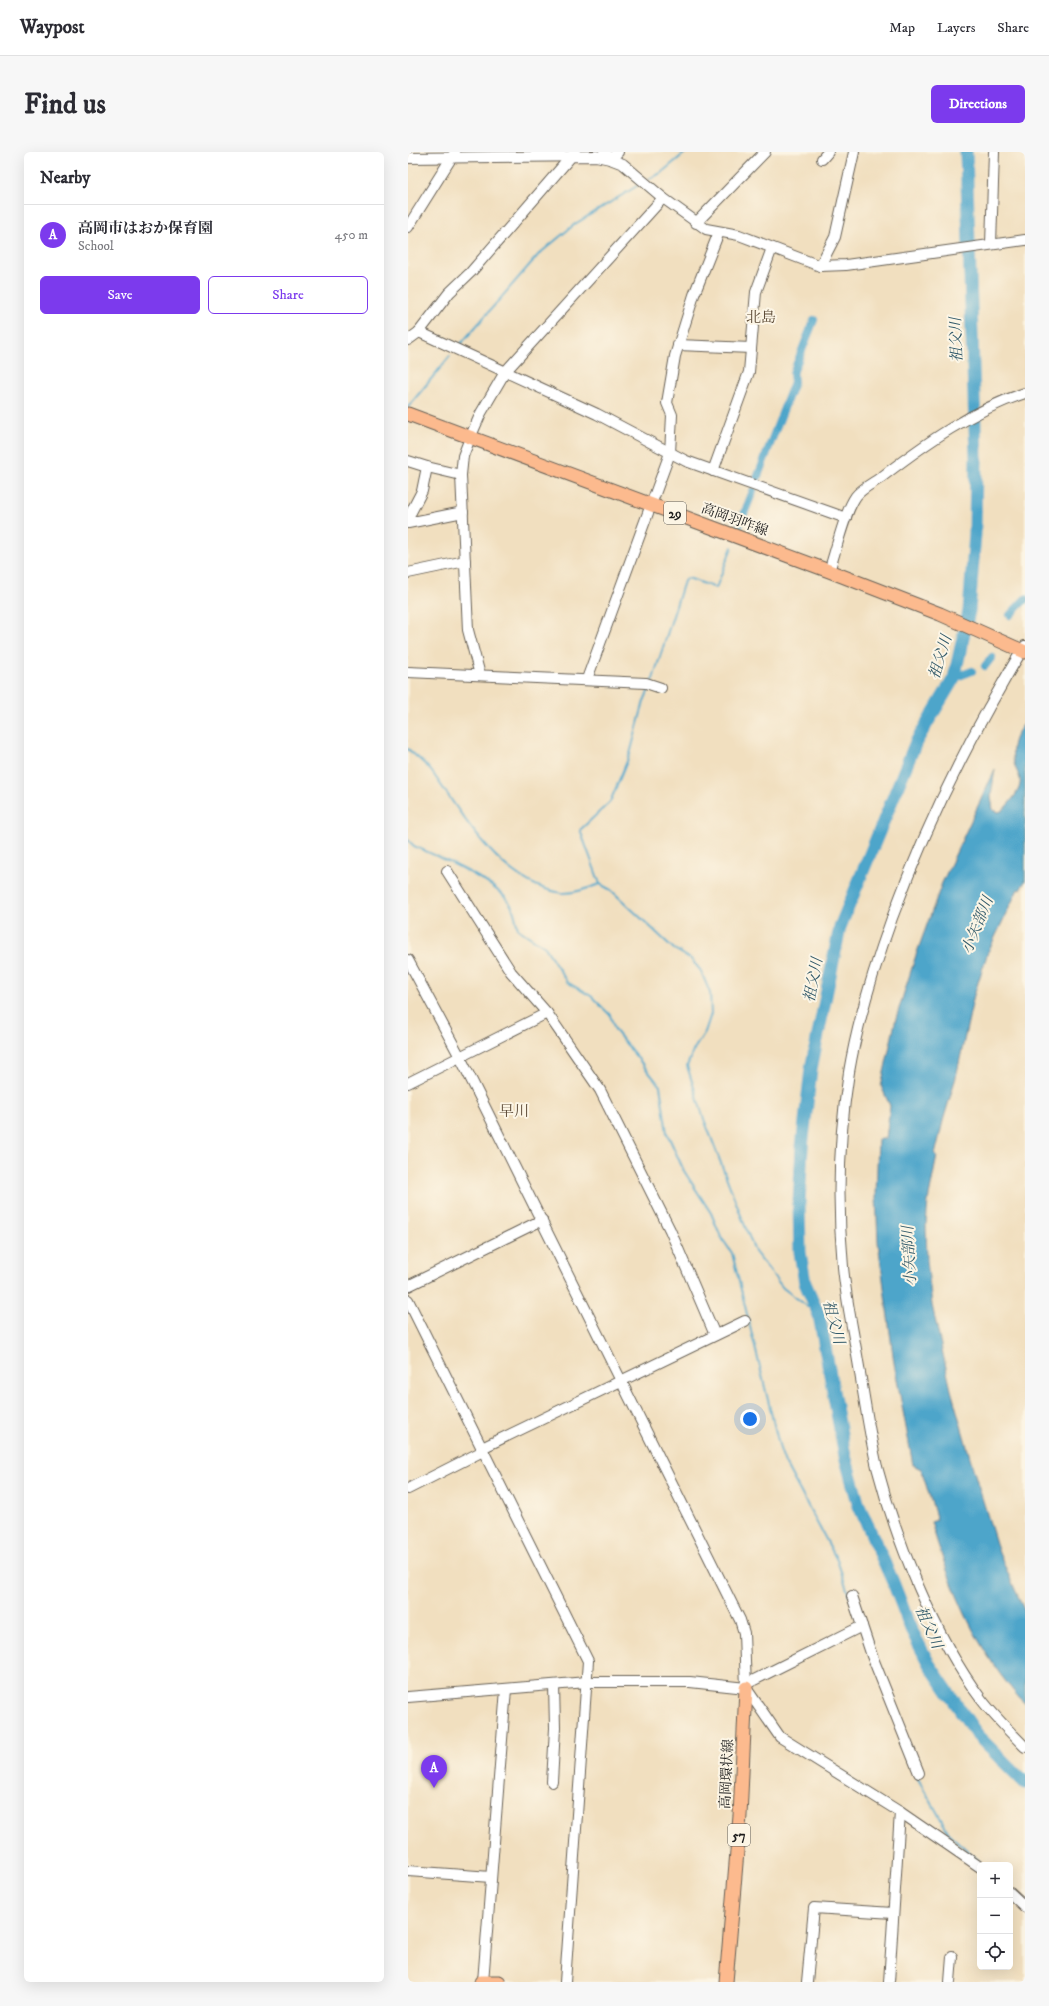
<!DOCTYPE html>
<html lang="en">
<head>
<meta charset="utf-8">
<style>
	:root { --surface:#fff; --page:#f7f7f7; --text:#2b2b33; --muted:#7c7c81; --line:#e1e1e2; --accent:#7c3aed }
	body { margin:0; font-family:"IM FELL DW Pica","Noto Serif JP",serif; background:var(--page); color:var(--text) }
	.controls { position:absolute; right:12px; bottom:12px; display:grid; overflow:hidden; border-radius:6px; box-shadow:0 4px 16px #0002 }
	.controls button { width:36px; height:36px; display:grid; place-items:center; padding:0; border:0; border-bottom:1px solid var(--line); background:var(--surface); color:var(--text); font:20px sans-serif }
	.you { position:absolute; left:342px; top:1267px; width:14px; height:14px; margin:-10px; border:3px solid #fff; border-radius:50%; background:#1a73e8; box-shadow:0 0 0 6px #1a73e833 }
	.badge { display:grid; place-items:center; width:26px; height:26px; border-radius:50%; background:var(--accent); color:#fff; font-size:13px; font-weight:700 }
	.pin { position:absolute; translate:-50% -33px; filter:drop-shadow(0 1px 2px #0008) }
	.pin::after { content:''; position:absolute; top:21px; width:14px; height:12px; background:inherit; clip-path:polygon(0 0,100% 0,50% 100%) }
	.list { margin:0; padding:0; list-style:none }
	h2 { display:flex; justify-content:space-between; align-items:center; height:52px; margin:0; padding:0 16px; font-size:17px }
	h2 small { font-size:13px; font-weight:400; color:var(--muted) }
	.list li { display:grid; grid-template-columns:26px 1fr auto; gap:12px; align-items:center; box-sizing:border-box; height:60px; padding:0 16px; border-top:1px solid var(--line) }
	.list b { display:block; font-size:15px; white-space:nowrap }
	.list p { margin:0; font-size:13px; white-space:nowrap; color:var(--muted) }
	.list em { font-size:13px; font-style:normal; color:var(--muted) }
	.actions { display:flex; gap:8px; padding:12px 16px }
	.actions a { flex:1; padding:9px 0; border:1px solid var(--accent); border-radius:6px; text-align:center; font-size:14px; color:var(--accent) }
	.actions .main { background:var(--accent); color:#fff }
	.icon { flex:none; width:22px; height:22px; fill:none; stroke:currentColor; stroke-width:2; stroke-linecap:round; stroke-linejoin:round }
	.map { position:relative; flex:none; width:617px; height:1830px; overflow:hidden; border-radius:6px }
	header { display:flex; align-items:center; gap:24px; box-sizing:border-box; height:56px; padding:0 20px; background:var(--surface); border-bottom:1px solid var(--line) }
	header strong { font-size:19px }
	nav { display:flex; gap:22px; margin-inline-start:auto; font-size:14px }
	.intro { display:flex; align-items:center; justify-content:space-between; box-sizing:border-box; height:96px; padding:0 24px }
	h1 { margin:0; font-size:28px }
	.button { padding:10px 18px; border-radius:6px; background:var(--accent); color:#fff; font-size:14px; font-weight:700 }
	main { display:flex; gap:24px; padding:0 24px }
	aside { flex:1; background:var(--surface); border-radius:6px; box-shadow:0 4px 16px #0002 }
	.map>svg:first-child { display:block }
</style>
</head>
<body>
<header>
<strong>Waypost</strong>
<nav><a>Map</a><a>Layers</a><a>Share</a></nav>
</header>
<div class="intro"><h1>Find us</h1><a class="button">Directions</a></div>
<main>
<aside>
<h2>Nearby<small></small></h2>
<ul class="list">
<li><span class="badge">A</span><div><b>高岡市はおか保育園</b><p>School</p></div><em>450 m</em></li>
</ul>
<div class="actions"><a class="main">Save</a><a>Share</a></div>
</aside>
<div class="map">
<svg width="617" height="1830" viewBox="0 0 617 1830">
	<rect width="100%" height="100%" fill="#fcf5e5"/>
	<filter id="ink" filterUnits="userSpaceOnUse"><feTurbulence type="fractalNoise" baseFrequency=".025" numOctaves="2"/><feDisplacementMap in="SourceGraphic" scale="8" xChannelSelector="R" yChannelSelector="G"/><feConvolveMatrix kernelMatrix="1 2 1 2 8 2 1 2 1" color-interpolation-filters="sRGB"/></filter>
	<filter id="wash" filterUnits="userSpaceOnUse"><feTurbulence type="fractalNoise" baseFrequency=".012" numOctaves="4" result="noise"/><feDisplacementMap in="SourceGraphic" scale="16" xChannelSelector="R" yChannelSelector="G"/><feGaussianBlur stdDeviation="0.9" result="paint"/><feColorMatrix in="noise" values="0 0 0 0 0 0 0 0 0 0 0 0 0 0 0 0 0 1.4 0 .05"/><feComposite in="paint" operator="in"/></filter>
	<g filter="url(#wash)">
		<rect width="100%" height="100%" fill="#f1dfbf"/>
		<path fill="#4da5ca" stroke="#346073" d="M617,571V729L612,738L610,737L580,800L566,843L548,925L535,969L527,1003L529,1004L520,1049L518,1073L519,1109L524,1153L543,1238L565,1316L591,1401L617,1460V1552C569,1502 542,1434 523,1370L529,1368L513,1317L505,1313L486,1211L470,1090L468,1044L470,987H478L482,954L473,934L488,866L508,803L534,731L587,617L583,644L585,658L591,660L595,658C600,652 611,641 612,632C613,627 610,622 608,617C601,600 605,584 617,571Z"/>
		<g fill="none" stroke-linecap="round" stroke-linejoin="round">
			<g stroke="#4da5ca" stroke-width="2">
				<path d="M241,27L253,21L278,0"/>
				<path d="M51,194L131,102L167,72L229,34"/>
				<path d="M0,255L42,204"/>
				<path d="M244,530L276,429L280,426L308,436L324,395"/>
				<path d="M242,535L236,549L222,602L202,650L172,678L192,732L203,738L266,797L283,807L293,819L302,841L303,862L297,880L286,897L279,914L296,967L347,1100L375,1136L411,1163"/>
				<path d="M0,597C8,604 18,612 24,620C56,665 94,733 154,741C166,742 181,736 192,732"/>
				<path d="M0,688L6,694C31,705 90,730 103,753C107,760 108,770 110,777L137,795L159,830L183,844L202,863L207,878L252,934L259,981L276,1019L303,1061L313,1085L324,1101L372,1297L377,1311L429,1408L441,1443"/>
				<path d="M509,1625L542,1683L571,1709"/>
			</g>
			<g stroke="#4da5ca" stroke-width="8">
				<path d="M348,329L386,230L385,221L406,168"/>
				<path d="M331,375L345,339"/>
				<path d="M602,463L617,447"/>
				<path d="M577,514L584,505"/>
				<path d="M546,526L564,519"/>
			</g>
			<path stroke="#4da5ca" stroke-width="13" d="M558,0L568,306L567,382L561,459L546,526L508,590L432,775L403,917L394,995L391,1051L392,1100L397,1131L411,1163L437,1304L451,1354L485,1430L503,1477L521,1512L570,1584L617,1631"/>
		</g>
	</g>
	<g filter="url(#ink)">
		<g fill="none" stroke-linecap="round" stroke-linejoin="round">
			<defs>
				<g id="minor">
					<path d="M196,0L202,7L215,12L255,46L298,77L331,83L412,114L438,113L617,88"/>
					<path d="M0,6L188,4L202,7L210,0"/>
					<path d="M414,7L420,0"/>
					<path d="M288,71L357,0"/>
					<path d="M0,75L47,0"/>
					<path d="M583,92L586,0"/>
					<path d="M412,114L427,85L446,0"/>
					<path d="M11,180L189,262L278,309L438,366"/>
					<path d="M0,188L11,180L41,141L63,120L167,0"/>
					<path d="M270,193L343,196"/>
					<path d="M0,309L19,315L53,323"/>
					<path d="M305,319L341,220L348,140L364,96"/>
					<path d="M0,366L14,339L19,315"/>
					<path d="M0,371L55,360"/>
					<path d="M421,419C428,399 436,361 448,344C454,336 467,330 475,324C518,291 565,258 617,241"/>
					<path d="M0,421L57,409"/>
					<path d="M617,494C604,513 593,535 581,555C543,623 511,693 484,766C466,816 450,867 441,920C431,983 429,1051 435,1115C438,1147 445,1178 450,1209C456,1244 461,1280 469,1315C488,1388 527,1486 573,1547C586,1564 602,1580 617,1595"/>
					<path d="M0,520L238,531L253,536"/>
					<path d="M72,523L60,478L53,323L55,304L62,286L73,261L97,220L255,46"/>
					<path d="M179,527L262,301L264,263L259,251L267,204L286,143L311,80"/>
					<path d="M39,719L103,820L139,861L192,938L262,1078L307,1183"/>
					<path d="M0,808L52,905L332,1468L336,1481L338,1536L372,1585L492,1660L572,1715"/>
					<path d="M0,931L139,861"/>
					<path d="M0,1134L134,1068"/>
					<path d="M0,1148L180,1509L157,1830"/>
					<path d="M0,1337L71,1301L74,1296L337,1169"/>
					<path d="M444,1444L464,1504L511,1621"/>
					<path d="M338,1532L454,1474"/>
					<path d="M0,1545L179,1530H282L338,1536"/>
					<path d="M144,1630L147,1576L146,1533"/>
					<path d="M0,1719L83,1725"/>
					<path d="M602,1741L617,1755"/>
					<path d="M75,1830L98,1537"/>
					<path d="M399,1830L406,1756L485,1761"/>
					<path d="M481,1830L492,1660"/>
					<path d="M542,1830L544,1805"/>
				</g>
				<g id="major">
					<path d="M0,262L421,419L532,462L617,500"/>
					<path d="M73,1830H91"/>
					<path d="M318,1830L332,1664L338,1536"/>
				</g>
			</defs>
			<use href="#minor" stroke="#676055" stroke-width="12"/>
			<use href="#major" stroke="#676055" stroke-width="15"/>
			<use href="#minor" stroke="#fff" stroke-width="10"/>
			<use href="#major" stroke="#fcba8e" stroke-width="13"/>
		</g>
	</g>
	<g text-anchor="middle" stroke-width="4" stroke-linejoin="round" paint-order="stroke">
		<g fill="#fcf5e5" stroke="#5f5d58" stroke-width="1">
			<rect x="256" y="350" width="22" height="22" rx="3"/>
			<rect x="320" y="1672" width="22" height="22" rx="3"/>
		</g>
		<g font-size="13" font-weight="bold" fill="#1c1c1c">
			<text x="267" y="366">29</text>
			<text x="331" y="1688">57</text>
		</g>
		<g font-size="14" fill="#1c1c1c" stroke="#fcf5e5">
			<text transform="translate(327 367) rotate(20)" y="5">高岡羽咋線</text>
			<text transform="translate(318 1622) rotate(-87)" y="5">高岡環状線</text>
		</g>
		<g font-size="15" fill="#5e4c38" stroke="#fcf5e5">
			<text x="353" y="170">北島</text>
			<text x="106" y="964">早川</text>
		</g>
		<g font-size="15" font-style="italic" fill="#325a6a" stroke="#fcf5e5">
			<text transform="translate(548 188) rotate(-92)" y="5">祖父川</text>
			<text transform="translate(532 505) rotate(-73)" y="5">祖父川</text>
			<text transform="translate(569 773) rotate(-68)" y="5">小矢部川</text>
			<text transform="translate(405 828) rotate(-79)" y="5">祖父川</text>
			<text transform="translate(501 1104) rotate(-93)" y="5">小矢部川</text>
			<text transform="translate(426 1170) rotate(75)" y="5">祖父川</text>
			<text transform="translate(521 1475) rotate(66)" y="5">祖父川</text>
		</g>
	</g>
</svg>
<div class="controls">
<button>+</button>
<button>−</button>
<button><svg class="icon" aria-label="locate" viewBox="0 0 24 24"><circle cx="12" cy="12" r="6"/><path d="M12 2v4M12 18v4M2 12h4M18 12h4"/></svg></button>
</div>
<div class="you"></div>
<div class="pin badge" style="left:26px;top:1636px">A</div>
</div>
</main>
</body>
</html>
